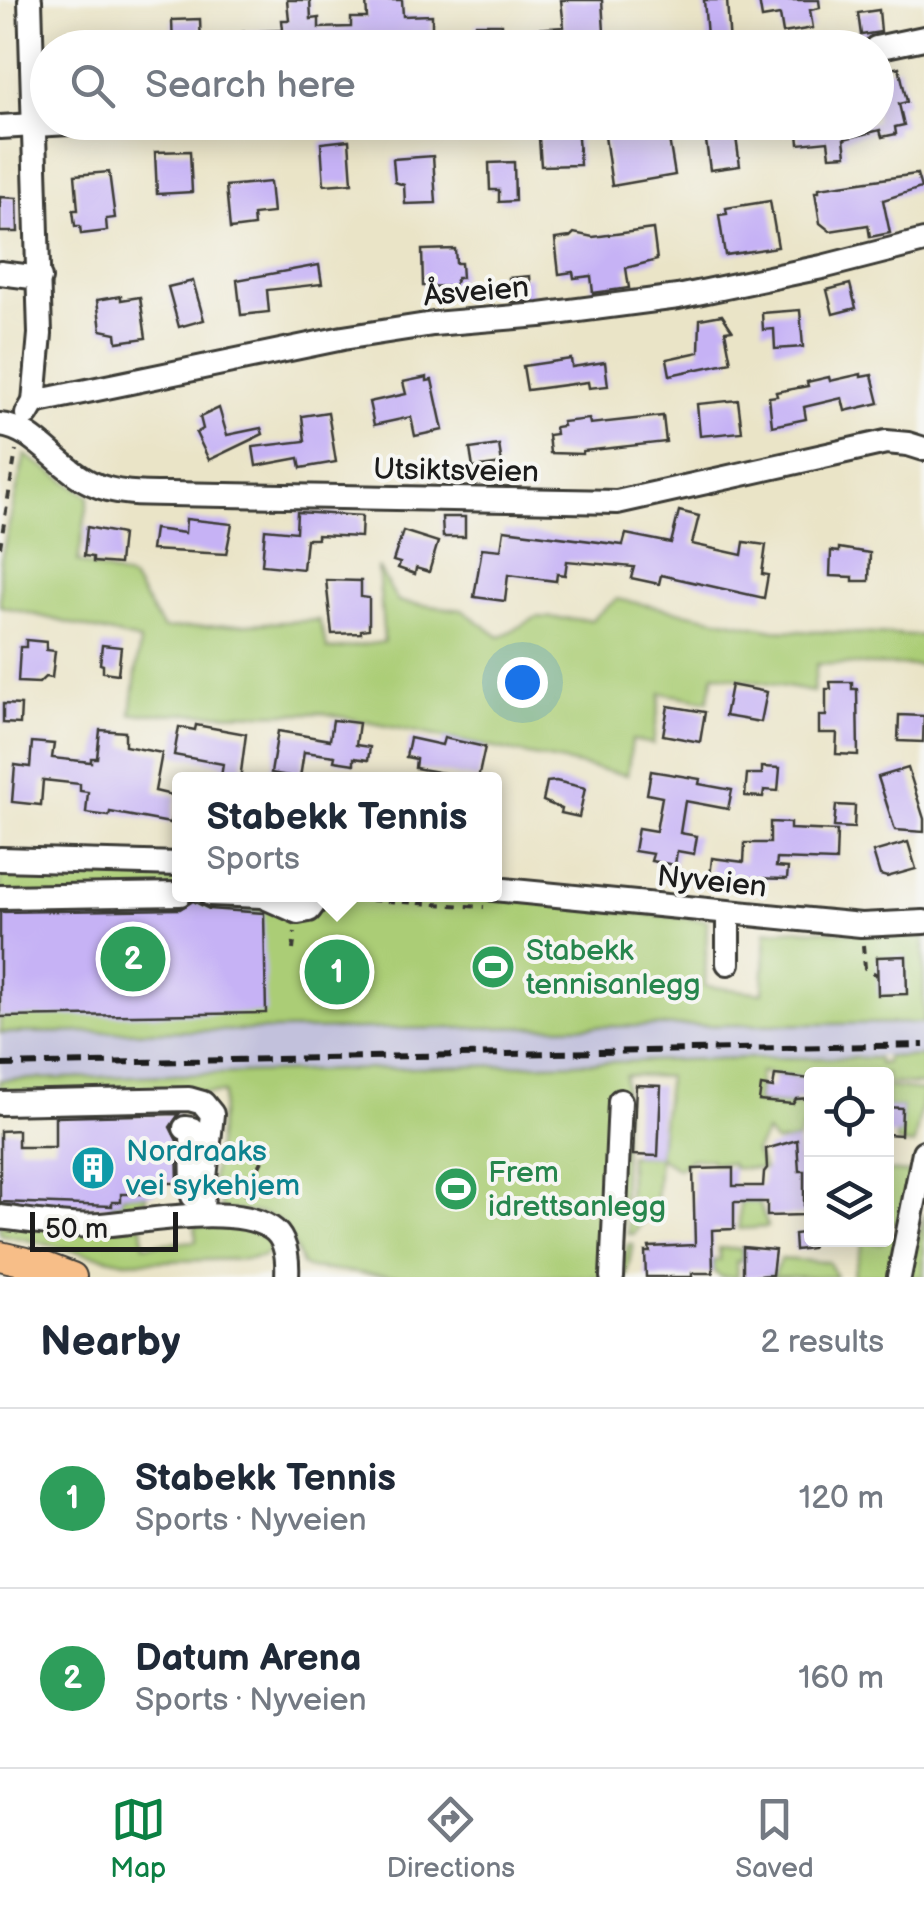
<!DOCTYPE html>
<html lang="en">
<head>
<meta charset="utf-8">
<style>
	:root { --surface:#fff; --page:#f2f2f3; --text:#1f2937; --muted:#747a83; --line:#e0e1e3; --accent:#0b8043 }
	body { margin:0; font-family:"Balsamiq Sans",sans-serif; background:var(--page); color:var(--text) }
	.controls { position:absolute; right:30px; bottom:30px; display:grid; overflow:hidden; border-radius:10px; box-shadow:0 5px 25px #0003 }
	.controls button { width:90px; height:90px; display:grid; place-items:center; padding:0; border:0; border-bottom:2px solid var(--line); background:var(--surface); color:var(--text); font:50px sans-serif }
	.scale { position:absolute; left:30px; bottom:25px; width:148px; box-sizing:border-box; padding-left:10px; border:5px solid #1c1c1c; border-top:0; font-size:28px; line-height:35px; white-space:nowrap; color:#1c1c1c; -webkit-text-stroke:8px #f6f6f2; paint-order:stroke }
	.you { position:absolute; left:522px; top:682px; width:35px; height:35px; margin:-25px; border:8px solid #fff; border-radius:50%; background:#1a73e8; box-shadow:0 0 0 15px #1a73e833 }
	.badge { display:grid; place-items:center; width:65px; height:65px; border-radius:50%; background:var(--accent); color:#fff; font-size:32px; font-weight:700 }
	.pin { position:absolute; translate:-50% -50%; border:5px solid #fff; box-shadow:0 2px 10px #0006 }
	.popup { position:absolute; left:172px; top:772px; width:330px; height:130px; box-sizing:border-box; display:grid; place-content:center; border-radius:10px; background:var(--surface); filter:drop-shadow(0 2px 8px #0005); font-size:32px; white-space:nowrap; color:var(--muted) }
	.popup b { font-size:38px; color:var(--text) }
	.popup::after { content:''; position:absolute; left:50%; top:100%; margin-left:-20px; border:20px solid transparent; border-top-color:var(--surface) }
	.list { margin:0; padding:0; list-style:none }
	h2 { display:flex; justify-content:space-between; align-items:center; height:130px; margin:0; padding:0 40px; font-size:42px }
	h2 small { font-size:32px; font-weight:400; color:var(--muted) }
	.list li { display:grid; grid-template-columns:65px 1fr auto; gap:30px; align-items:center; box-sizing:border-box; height:180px; padding:0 40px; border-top:2px solid var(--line) }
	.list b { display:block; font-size:38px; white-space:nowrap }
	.list p { margin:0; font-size:32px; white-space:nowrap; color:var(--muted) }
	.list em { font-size:32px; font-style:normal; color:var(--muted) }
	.icon { flex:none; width:55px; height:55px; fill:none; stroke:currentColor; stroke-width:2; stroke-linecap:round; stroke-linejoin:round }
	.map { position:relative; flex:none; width:924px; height:1277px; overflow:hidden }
	.search { position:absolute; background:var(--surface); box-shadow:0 5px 25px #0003; left:30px; right:30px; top:30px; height:110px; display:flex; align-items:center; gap:25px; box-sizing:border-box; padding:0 35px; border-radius:55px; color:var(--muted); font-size:38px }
	.sheet { height:490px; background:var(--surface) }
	nav { display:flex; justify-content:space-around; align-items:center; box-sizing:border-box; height:140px; border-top:2px solid var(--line); background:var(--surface); font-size:28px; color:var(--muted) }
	nav a { display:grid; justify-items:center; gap:5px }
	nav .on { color:var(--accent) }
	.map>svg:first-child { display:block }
</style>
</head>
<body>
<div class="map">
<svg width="924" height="1277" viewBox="0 0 924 1277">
	<rect width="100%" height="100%" fill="#f6f6f2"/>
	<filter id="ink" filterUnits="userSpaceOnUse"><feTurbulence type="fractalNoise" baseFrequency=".01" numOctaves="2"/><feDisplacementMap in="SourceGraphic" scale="20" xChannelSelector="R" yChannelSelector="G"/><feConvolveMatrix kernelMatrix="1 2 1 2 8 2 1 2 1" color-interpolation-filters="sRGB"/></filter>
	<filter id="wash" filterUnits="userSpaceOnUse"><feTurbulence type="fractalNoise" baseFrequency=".0048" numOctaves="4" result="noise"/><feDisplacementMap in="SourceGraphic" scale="40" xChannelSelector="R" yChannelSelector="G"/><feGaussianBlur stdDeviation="2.25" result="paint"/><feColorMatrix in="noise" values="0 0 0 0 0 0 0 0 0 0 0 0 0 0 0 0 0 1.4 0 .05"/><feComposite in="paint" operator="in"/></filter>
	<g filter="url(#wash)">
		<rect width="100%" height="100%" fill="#eae4c7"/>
		<path fill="#c2c1dc" d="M924,1023V1055L0,1080V1033Z"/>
		<g fill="#abcd76" stroke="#647449" stroke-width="2.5">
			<path d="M25,455L89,496L78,562L132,579L163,629L319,620L328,650L384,642L378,567L398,602L462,610L500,637L537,617L591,620L617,599L774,630L924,636V666L817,664L813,692L714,674L708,701L661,693L653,744L632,740L627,775L323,713L131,714L140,641L0,606V563Z"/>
			<path d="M0,870L179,877L180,894H454L707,920L705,986L763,993L766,931L803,929L924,937V1023L0,1033Z"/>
			<path d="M924,1056V1085L887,1083L886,1074H840L809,1070L807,1079L760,1072L757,1103L805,1105V1124L797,1140L775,1143L766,1132L755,1152L764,1169L733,1168L731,1163H712L710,1159H690L678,1169L659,1157L656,1201L634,1234H628L629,1155L658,1156L668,1077L625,1075L621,1268L628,1244H633L626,1277H397L308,1268L302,1265C280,1209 279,1216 220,1209L221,1202L212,1179L224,1093L0,1094V1080L747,1058H877L879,1064L886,1063V1057Z"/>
			<path d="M887,1087L924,1091L914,1145L897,1142V1134H901L902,1108L887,1107Z"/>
			<path d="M886,1171L908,1173L912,1176L902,1225L887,1220Z"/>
			<path d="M127,1194H146V1200L137,1202L130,1213L112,1216V1202H121V1197Z"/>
			<path d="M68,1202L70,1217L0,1214V1203Z"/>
			<path d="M740,1202H759L768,1227L739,1229Z"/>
			<path d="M924,1214V1277H909L908,1276Z"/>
			<path d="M0,1224L142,1226L144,1245L196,1241L195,1226C220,1228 257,1224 273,1246L264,1256L248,1259L125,1262L0,1234Z"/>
			<path d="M887,1233L899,1234L887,1275L852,1277L864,1240L880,1244L886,1240Z"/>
			<path d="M719,1248L742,1249L741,1262L736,1261L737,1277H721L713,1271L714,1260H720Z"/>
			<path d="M781,1259L829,1262L836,1277H766V1274L773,1275Z"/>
		</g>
		<g id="blocks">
			<g fill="#c6b2f5">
				<path d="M287,0H310L311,19L319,18V28L351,27V18H367L366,0H402L403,16L432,15V48H243V32L283,30L282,20H289Z"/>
				<path d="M561,0H602L605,48H535L534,29L564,27Z"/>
				<path d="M704,0H727L730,46L708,48Z"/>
				<path d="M759,0H819L820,8L810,10L813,28L783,33L780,15L762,18Z"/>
				<path d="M879,10L881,32L861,35L858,13Z"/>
				<path d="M200,19L201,47L173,48L172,20Z"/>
				<path d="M476,24H502L503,48H476Z"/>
				<path d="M899,67L907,102L899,104L904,125L895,127L896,134L882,137L880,130L844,139L846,155L830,156L828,141L799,144L797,122H876V73Z"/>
				<path d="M731,122V134L669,139L675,175L612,186L603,122Z"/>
				<path d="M577,125L580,165L541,166L539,138L546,137L545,127Z"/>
				<path d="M736,137L740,166L710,170L706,141Z"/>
				<path d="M349,140L352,183L324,185L321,143Z"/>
				<path d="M190,151L192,192L157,194L155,152Z"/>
				<path d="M433,156L436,203L405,204L404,185L395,182L393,159Z"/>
				<path d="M514,162L515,201L499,202V190H490L489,163Z"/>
				<path d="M109,172L115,218L106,219L107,231L81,234L80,226H75L73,210H78L75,175Z"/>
				<path d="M917,174L921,188L883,200L890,233L870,237L868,225L830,231L820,223L815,192H819V188Z"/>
				<path d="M270,182L273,213L253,215L254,226L230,229L226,186Z"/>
				<path d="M0,197L17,198L18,232H0Z"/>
				<path d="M770,201L778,247L725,255L719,215L727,214L726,208Z"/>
				<path d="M653,229L657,260L626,268L629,288L593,293L591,276L574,278L573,272L559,274L555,239L570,237L574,233L593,237Z"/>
				<path d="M455,249L456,263H461L462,278H457L453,287L423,286L422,250Z"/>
				<path d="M319,265L322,284L267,290L269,312L241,315L237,280Z"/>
				<path d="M530,276L532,301L511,302L509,278Z"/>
				<path d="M193,281L204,320L179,327L168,287Z"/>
				<path d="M850,284L856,308L833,314L827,290Z"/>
				<path d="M121,296V300L140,297L146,338L117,342L116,333L101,330L97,300Z"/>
				<path d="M800,310L803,347L775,349L774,329L763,330L762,313Z"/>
				<path d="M722,315L732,330L725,331L731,362L670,375L667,359L699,352L700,319Z"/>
				<path d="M571,359L572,367L605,362L608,386L589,388L588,382L527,390L523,366Z"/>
				<path d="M861,374V377L872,375L879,403L845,411L842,398L804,407L806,419L772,426L769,397L777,396L776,392L808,386L807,382L829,377L830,381Z"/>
				<path d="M427,377V381L432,380L443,430L415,436L411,417L374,425L369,402L406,394L403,382Z"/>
				<path d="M738,400L742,432L700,436L697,404Z"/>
				<path d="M219,408L227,435L261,428L263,434L209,460L196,433L203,429L200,417Z"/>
				<path d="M328,412L336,462L301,468L299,458L256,466L253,447L305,441L302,416Z"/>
				<path d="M663,416L666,442L583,451V454L550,453L548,435L556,434L555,427L563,426L562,422L589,419L590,424Z"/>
				<path d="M499,445L502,464L473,468L470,449Z"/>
				<path d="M679,511L699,516L692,544L742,555L744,542L766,545L762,574L768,575L764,598L661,575L659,584L631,578L634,567L567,561L565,575L557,574L556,581L508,575L505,601L474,597L482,548L501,550L504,530L623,545L626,534L671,543Z"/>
				<path d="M297,512L362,516L361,537L317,535V539H306L303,569L262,565L265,529L296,532Z"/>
				<path d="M442,517H465V537H443Z"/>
				<path d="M186,519L232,524L226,554L151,550L154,529L185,533Z"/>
				<path d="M87,527L122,534L119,564L93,562V557L84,556Z"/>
				<path d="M403,531L438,542L429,572L416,568L415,574L398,568L400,563L393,561Z"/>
				<path d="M839,548L870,553L869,581H853V577L830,576L831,551L839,552Z"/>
				<path d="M326,580L361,581V597L369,598V629L361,630V633L332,634Z"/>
				<path d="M26,640L46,642V650L55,651L52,678L45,677L39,683L18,682L20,647H26Z"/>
				<path d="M102,645L121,647L118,674L103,672V665L100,664Z"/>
				<path d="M830,682H852V689H857L858,755L836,754L837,733H819V716H826V689H831Z"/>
				<path d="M731,685L767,692L761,722L725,716Z"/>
				<path d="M3,704L21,705L20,724L3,723Z"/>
				<path d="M668,706L705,712L700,742L663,735Z"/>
				<path d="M899,715L924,716L923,742L898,741Z"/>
				<path d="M333,720L359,723L356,745L370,747L368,760L354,758V764L334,761L335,756L304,752L300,778L271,773L278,731L330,740Z"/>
				<path d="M196,725L246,734L240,780L221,777L223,764L174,755L179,727L195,730Z"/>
				<path d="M100,730L125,732V746L162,753L155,791L176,796L170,823L110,812L109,816L86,813L88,792L80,791V784L43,780L41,805L12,802L15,765L30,767L32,742L54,744L52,758L91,762V758H97Z"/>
				<path d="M410,738L442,745L444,738L485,747L478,779L415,768L416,759L406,757Z"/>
				<path d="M762,767L780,768L778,791L764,790L763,797L745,796L747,774H762Z"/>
				<path d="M908,768L924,819V832L895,830L878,777Z"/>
				<path d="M651,771L700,779L699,784L732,790L728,809L685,801L680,833L697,836L694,854L677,851L675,865L651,861L653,854L634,851L638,828L656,831L662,797L647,794Z"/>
				<path d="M556,781L585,788L579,817L561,813L562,809L543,801L547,782Z"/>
				<path d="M836,805L855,806L854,828L834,827Z"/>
				<path d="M770,822L790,823V829L837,831L836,861L777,859L776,867L788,868L787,879L710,877L712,858L744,862L745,843H770Z"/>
				<path d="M908,842L916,869L887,877L880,875L873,852Z"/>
				<path d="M193,901L209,909L264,913L266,1013L0,1017V912L180,909Z"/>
				<path d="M906,956L907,994L878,995L877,957Z"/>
				<path d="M775,1075L812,1079V1098L796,1099L793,1104L759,1101L761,1086L773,1088Z"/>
				<path d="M636,1085L661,1086L658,1156L633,1155Z"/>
				<path d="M886,1107L902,1108L901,1135L886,1134Z"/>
				<path d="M179,1114L170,1127L177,1141L178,1183H155V1194H121V1202H112V1206L0,1202V1131L18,1130V1147H55V1117Z"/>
				<path d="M797,1140L799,1171H804V1215L767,1216V1202H734V1229L712,1230L713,1273H692V1277H646L645,1252H650L649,1247L695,1245L693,1169L733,1168V1186H763L764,1172L767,1168L766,1149Z"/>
				<path d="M812,1232V1248L795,1250L794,1234Z"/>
				<path d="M743,1247L775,1250L772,1275L743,1277Z"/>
			</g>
		</g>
	</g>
	<g filter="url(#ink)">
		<use href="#blocks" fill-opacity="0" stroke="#3b3a36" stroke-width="2.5"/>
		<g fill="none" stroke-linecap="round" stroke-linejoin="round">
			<defs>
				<g id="minor">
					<path d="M876,48L924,38"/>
					<path d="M0,127L87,122"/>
					<path d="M0,273L40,278"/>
					<path d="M34,402L343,338L433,324L540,315L678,297L822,267L924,241"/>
					<path d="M27,414L34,402L40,334L30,0"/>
					<path d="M0,425C35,428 58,468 91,483C114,494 143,494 169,494L617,502L886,442L908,444L924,449"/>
					<path d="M0,859L180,864"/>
					<path d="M494,889L861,925L924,922"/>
					<path d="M210,894L262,896L298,912L309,910L321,894"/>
					<path d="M0,897L180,894"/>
					<path d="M728,913V963"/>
					<path d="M0,1103L189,1099L203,1103L212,1114L201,1214"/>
					<path d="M185,1128L192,1129L193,1196"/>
					<path d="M0,1217C33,1221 68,1227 101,1225C143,1222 234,1203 271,1228C287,1238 288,1260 287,1277"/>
					<path d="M612,1277L620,1101"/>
					<path d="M899,1277L924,1152"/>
				</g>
				<path id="major" d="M0,1256L43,1266L72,1277"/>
			</defs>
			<use href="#minor" stroke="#3b3a36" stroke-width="28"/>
			<use href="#major" stroke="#3b3a36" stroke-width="32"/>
			<g stroke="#3b3a36" stroke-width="4" stroke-dasharray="8 8" stroke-linecap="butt">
				<path d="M0,547L16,451"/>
				<path d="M339,898L484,907"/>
				<path d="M863,945L865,968L877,975"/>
				<path d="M293,950L295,932"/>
				<path d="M245,1196L262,1161"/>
			</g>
			<use href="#minor" stroke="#fff" stroke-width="22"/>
			<use href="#major" stroke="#f7be88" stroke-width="28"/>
			<path stroke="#1c1c1c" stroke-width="6" stroke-dasharray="15 8" stroke-linecap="butt" d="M0,1065L924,1045"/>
		</g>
	</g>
	<defs>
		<symbol id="stadium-disc" viewBox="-11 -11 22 22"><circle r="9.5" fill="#2e9e5b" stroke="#f6f6f2"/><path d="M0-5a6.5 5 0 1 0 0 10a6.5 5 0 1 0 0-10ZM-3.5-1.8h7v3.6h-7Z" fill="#fff"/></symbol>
		<symbol id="building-disc" viewBox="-11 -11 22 22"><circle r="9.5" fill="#0f9aa8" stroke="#f6f6f2"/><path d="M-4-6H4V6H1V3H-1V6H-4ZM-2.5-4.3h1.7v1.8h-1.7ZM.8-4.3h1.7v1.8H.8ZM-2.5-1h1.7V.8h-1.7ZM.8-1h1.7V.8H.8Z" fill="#fff"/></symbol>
	</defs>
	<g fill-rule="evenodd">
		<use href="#stadium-disc" x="468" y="942" width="50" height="50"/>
		<use href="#building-disc" x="68" y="1143" width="50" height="50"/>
		<use href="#stadium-disc" x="431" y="1164" width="50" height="50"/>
	</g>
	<g text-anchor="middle" stroke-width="8" stroke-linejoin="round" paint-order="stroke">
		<g font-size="30" fill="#1c1c1c" stroke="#f6f6f2">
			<text transform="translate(476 291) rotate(-5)" y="10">Åsveien</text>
			<text transform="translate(456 470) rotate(1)" y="10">Utsiktsveien</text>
			<text transform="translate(712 881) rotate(6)" y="10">Nyveien</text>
		</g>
		<g font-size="30" fill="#27864d" stroke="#f6f6f2" text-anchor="start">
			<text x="526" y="960">Stabekk<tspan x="526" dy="34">tennisanlegg</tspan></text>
			<text x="488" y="1182">Frem<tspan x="488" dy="34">idrettsanlegg</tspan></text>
		</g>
		<g font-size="30" fill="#0d838f" stroke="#f6f6f2" text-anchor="start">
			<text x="126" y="1161">Nordraaks<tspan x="126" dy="34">vei sykehjem</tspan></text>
		</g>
	</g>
</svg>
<div class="controls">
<button><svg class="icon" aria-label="locate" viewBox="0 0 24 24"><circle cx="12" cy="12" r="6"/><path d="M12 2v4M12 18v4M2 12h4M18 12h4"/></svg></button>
<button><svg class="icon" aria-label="layers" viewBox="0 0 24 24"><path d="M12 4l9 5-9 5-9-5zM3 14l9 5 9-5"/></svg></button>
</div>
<div class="scale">50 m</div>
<div class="you"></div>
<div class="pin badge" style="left:337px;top:972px;background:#2e9e5b">1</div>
<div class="popup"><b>Stabekk Tennis</b>Sports</div>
<div class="pin badge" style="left:133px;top:959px;background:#2e9e5b">2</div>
<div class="search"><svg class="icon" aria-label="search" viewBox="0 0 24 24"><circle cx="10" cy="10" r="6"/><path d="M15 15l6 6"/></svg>Search here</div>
</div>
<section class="sheet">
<h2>Nearby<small>2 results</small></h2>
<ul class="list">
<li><span class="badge" style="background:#2e9e5b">1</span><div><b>Stabekk Tennis</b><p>Sports · Nyveien</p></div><em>120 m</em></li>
<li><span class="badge" style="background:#2e9e5b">2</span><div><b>Datum Arena</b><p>Sports · Nyveien</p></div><em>160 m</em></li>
</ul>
</section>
<nav>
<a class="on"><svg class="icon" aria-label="map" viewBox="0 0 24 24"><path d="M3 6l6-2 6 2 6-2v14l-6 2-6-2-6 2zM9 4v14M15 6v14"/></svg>Map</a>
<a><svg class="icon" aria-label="directions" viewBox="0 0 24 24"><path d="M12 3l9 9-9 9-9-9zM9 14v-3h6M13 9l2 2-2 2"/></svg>Directions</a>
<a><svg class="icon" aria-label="saved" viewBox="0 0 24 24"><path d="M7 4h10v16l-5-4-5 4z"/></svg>Saved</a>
</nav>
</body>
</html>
